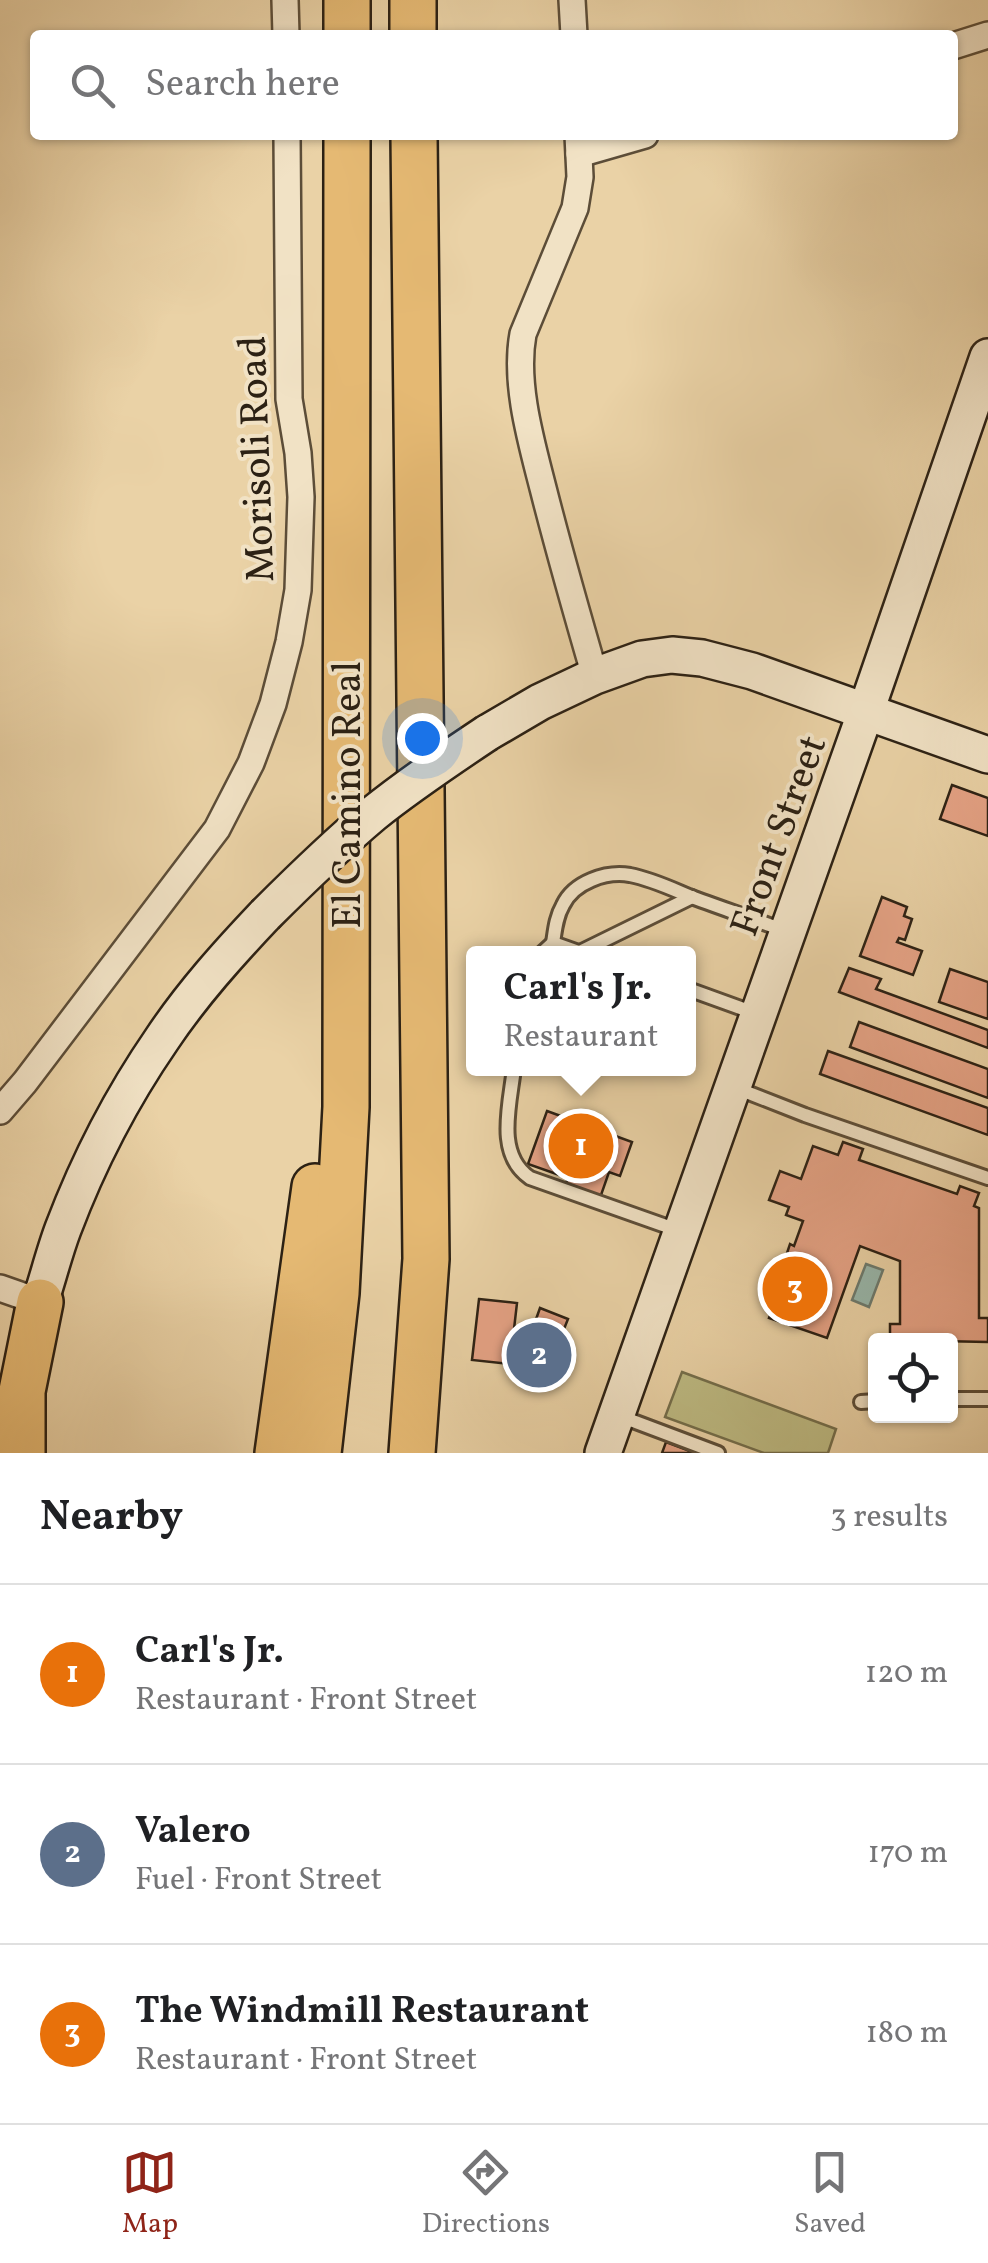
<!DOCTYPE html>
<html lang="en">
<head>
<meta charset="utf-8">
<style>
	:root { --surface:#fff; --page:#f2f2f2; --text:#202124; --muted:#757577; --line:#e0e0e0; --accent:#8f2418 }
	body { margin:0; font-family:Vollkorn,serif; background:var(--page); color:var(--text) }
	.controls { position:absolute; right:30px; bottom:30px; display:grid; overflow:hidden; border-radius:10px; box-shadow:0 2px 8px #0004 }
	.controls button { width:90px; height:90px; display:grid; place-items:center; padding:0; border:0; border-bottom:2px solid var(--line); background:var(--surface); color:var(--text); font:50px sans-serif }
	.you { position:absolute; left:422px; top:738px; width:35px; height:35px; margin:-25px; border:8px solid #fff; border-radius:50%; background:#1a73e8; box-shadow:0 0 0 15px #1a73e833 }
	.badge { display:grid; place-items:center; width:65px; height:65px; border-radius:50%; background:var(--accent); color:#fff; font-size:32px; font-weight:700 }
	.pin { position:absolute; translate:-50% -50%; border:5px solid #fff; box-shadow:0 2px 10px #0006 }
	.popup { position:absolute; left:466px; top:946px; width:230px; height:130px; box-sizing:border-box; display:grid; place-content:center; border-radius:10px; background:var(--surface); filter:drop-shadow(0 2px 8px #0005); font-size:32px; white-space:nowrap; color:var(--muted) }
	.popup b { font-size:38px; color:var(--text) }
	.popup::after { content:''; position:absolute; left:50%; top:100%; margin-left:-20px; border:20px solid transparent; border-top-color:var(--surface) }
	.list { margin:0; padding:0; list-style:none }
	h2 { display:flex; justify-content:space-between; align-items:center; height:130px; margin:0; padding:0 40px; font-size:42px }
	h2 small { font-size:32px; font-weight:400; color:var(--muted) }
	.list li { display:grid; grid-template-columns:65px 1fr auto; gap:30px; align-items:center; box-sizing:border-box; height:180px; padding:0 40px; border-top:2px solid var(--line) }
	.list b { display:block; font-size:38px; white-space:nowrap }
	.list p { margin:0; font-size:32px; white-space:nowrap; color:var(--muted) }
	.list em { font-size:32px; font-style:normal; color:var(--muted) }
	.icon { flex:none; width:55px; height:55px; fill:none; stroke:currentColor; stroke-width:2; stroke-linecap:round; stroke-linejoin:round }
	.map { position:relative; flex:none; width:988px; height:1453px; overflow:hidden }
	.search { position:absolute; background:var(--surface); box-shadow:0 2px 8px #0004; left:30px; right:30px; top:30px; height:110px; display:flex; align-items:center; gap:25px; box-sizing:border-box; padding:0 35px; border-radius:10px; color:var(--muted); font-size:38px }
	.sheet { height:670px; background:var(--surface) }
	nav { display:flex; justify-content:space-around; align-items:center; box-sizing:border-box; height:140px; border-top:2px solid var(--line); background:var(--surface); font-size:28px; color:var(--muted) }
	nav a { display:grid; justify-items:center; gap:5px }
	nav .on { color:var(--accent) }
	.map>svg:first-child { display:block }
</style>
</head>
<body>
<div class="map">
<svg width="988" height="1453" viewBox="0 0 988 1453">
	<rect width="100%" height="100%" fill="#ead2a6"/>
	<filter id="stains"><feTurbulence type="fractalNoise" baseFrequency=".002" numOctaves="4"/><feColorMatrix values="0 0 0 0 .2 0 0 0 0 .09 0 0 0 0 .02 0 0 0 .5 -.17"/></filter>
	<radialGradient id="worn" r=".72"><stop offset=".6" stop-color="#630" stop-opacity="0"/><stop offset="1" stop-color="#630" stop-opacity=".3"/></radialGradient>
	<path fill="#bdba82" stroke="#746e4b" stroke-width="2.5" d="M682,1372L836,1429L828,1453H764L665,1417Z"/>
	<path fill="#98b7ab" stroke="#6d7b6f" stroke-width="2.5" d="M866,1264L883,1270L869,1307L852,1300Z"/>
	<g fill="#e6a386" stroke="#2c2114" stroke-width="2.5">
		<path d="M952,785L988,798V836L940,819Z"/>
		<path d="M882,897L907,907L904,916L912,919L905,940L899,938L897,942L922,951L913,975L860,956Z"/>
		<path d="M849,968L881,979L876,989L988,1030V1048L839,992Z"/>
		<path d="M950,969L988,982V1019L939,1002Z"/>
		<path d="M859,1022L988,1069V1098L850,1047Z"/>
		<path d="M828,1051L988,1108V1135L820,1074Z"/>
		<path d="M547,1111L632,1142L620,1176L609,1172L600,1198L565,1186L568,1178L528,1164Z"/>
		<path d="M843,1142L863,1149L859,1160L957,1194L960,1186L979,1193L974,1206L979,1208V1318H988V1342L890,1340V1324H900V1261L860,1246L827,1338L769,1318L788,1264L784,1262L790,1244L794,1246L803,1221L786,1215L789,1207L769,1200L780,1171L801,1179L813,1146L838,1155Z"/>
		<path d="M479,1299L517,1303L510,1364L472,1360Z"/>
		<path d="M540,1308L568,1319L544,1379L518,1370Z"/>
		<path d="M666,1442L695,1453H662Z"/>
	</g>
	<g fill="none" stroke-linecap="round" stroke-linejoin="round">
		<defs>
			<g id="lane">
				<path d="M580,952L692,897"/>
				<path d="M541,954L553,943"/>
				<path d="M584,954L553,943C555,930 556,917 563,905C574,882 606,871 630,875C651,879 670,888 689,896C721,908 754,919 785,931"/>
				<path d="M688,989L757,1014"/>
				<path d="M514,1068C510,1105 495,1154 530,1178L680,1231"/>
				<path d="M736,1088L805,1115L988,1178"/>
				<path d="M950,1399H988"/>
				<path d="M861,1402L876,1401"/>
				<path d="M617,1415L718,1453"/>
			</g>
			<g id="street">
				<path d="M285,0L286,35"/>
				<path d="M572,0L574,35"/>
				<path d="M953,46L988,35"/>
				<path d="M578,135L580,177L575,208L523,334C514,383 531,441 543,488C559,551 577,614 595,676"/>
				<path d="M579,154L645,135"/>
				<path d="M0,1111L25,1082L217,829L251,763L273,704L289,642L298,590L301,497L298,453L289,399L287,135"/>
				<path d="M0,1288L40,1302"/>
			</g>
			<g id="secondary">
				<path d="M487,733L540,702L595,676L642,659L672,655L702,658L752,671L988,755"/>
				<path d="M40,1302C48,1278 54,1253 63,1229C88,1163 122,1097 162,1039C192,994 228,954 265,915"/>
				<path d="M603,1453L866,711L988,357"/>
			</g>
			<g id="highway">
				<path d="M347,0V35"/>
				<path d="M413,0V35"/>
				<path d="M22,1453V1391L40,1302"/>
				<path d="M278,1453L315,1187"/>
				<path d="M318,1453L336,1293L346,1107L347,135"/>
				<path d="M412,1453L426,1259L414,135"/>
			</g>
		</defs>
		<use href="#lane" stroke="#5c4d38" stroke-width="18"/>
		<use href="#street" stroke="#5c4d38" stroke-width="30"/>
		<use href="#secondary" stroke="#2c2114" stroke-width="40"/>
		<use href="#highway" stroke="#2c2114" stroke-width="50"/>
		<use href="#lane" stroke="#f1e2c5" stroke-width="12"/>
		<use href="#street" stroke="#f1e2c5" stroke-width="25"/>
		<use href="#secondary" stroke="#f1e2c5" stroke-width="35"/>
		<use href="#highway" stroke="#e5b973" stroke-width="45"/>
		<defs>
			<path id="secondary-bridge" d="M265,915C300,880 335,846 373,814C409,785 448,759 487,733"/>
		</defs>
		<use href="#secondary-bridge" stroke="#2c2114" stroke-width="40" stroke-linecap="butt"/>
		<use href="#secondary-bridge" stroke="#f1e2c5" stroke-width="35"/>
	</g>
	<g text-anchor="middle" stroke-width="8" stroke-linejoin="round" paint-order="stroke">
		<g font-size="40" fill="#2c2114" stroke="#f1e2c5">
			<text transform="translate(255 459) rotate(-92)" y="14">Morisoli Road</text>
			<text transform="translate(346 795) rotate(-90)" y="14">El Camino Real</text>
			<text transform="translate(777 835) rotate(-70)" y="14">Front Street</text>
		</g>
	</g>
	<rect width="100%" height="100%" filter="url(#stains)"/>
	<rect width="100%" height="100%" fill="url(#worn)"/>
</svg>
<div class="controls">
<button><svg class="icon" aria-label="locate" viewBox="0 0 24 24"><circle cx="12" cy="12" r="6"/><path d="M12 2v4M12 18v4M2 12h4M18 12h4"/></svg></button>
</div>
<div class="you"></div>
<div class="pin badge" style="left:581px;top:1146px;background:#e8710a">1</div>
<div class="popup"><b>Carl's Jr.</b>Restaurant</div>
<div class="pin badge" style="left:539px;top:1355px;background:#5c6f8a">2</div>
<div class="pin badge" style="left:795px;top:1289px;background:#e8710a">3</div>
<div class="search"><svg class="icon" aria-label="search" viewBox="0 0 24 24"><circle cx="10" cy="10" r="6"/><path d="M15 15l6 6"/></svg>Search here</div>
</div>
<section class="sheet">
<h2>Nearby<small>3 results</small></h2>
<ul class="list">
<li><span class="badge" style="background:#e8710a">1</span><div><b>Carl's Jr.</b><p>Restaurant · Front Street</p></div><em>120 m</em></li>
<li><span class="badge" style="background:#5c6f8a">2</span><div><b>Valero</b><p>Fuel · Front Street</p></div><em>170 m</em></li>
<li><span class="badge" style="background:#e8710a">3</span><div><b>The Windmill Restaurant</b><p>Restaurant · Front Street</p></div><em>180 m</em></li>
</ul>
</section>
<nav>
<a class="on"><svg class="icon" aria-label="map" viewBox="0 0 24 24"><path d="M3 6l6-2 6 2 6-2v14l-6 2-6-2-6 2zM9 4v14M15 6v14"/></svg>Map</a>
<a><svg class="icon" aria-label="directions" viewBox="0 0 24 24"><path d="M12 3l9 9-9 9-9-9zM9 14v-3h6M13 9l2 2-2 2"/></svg>Directions</a>
<a><svg class="icon" aria-label="saved" viewBox="0 0 24 24"><path d="M7 4h10v16l-5-4-5 4z"/></svg>Saved</a>
</nav>
</body>
</html>
